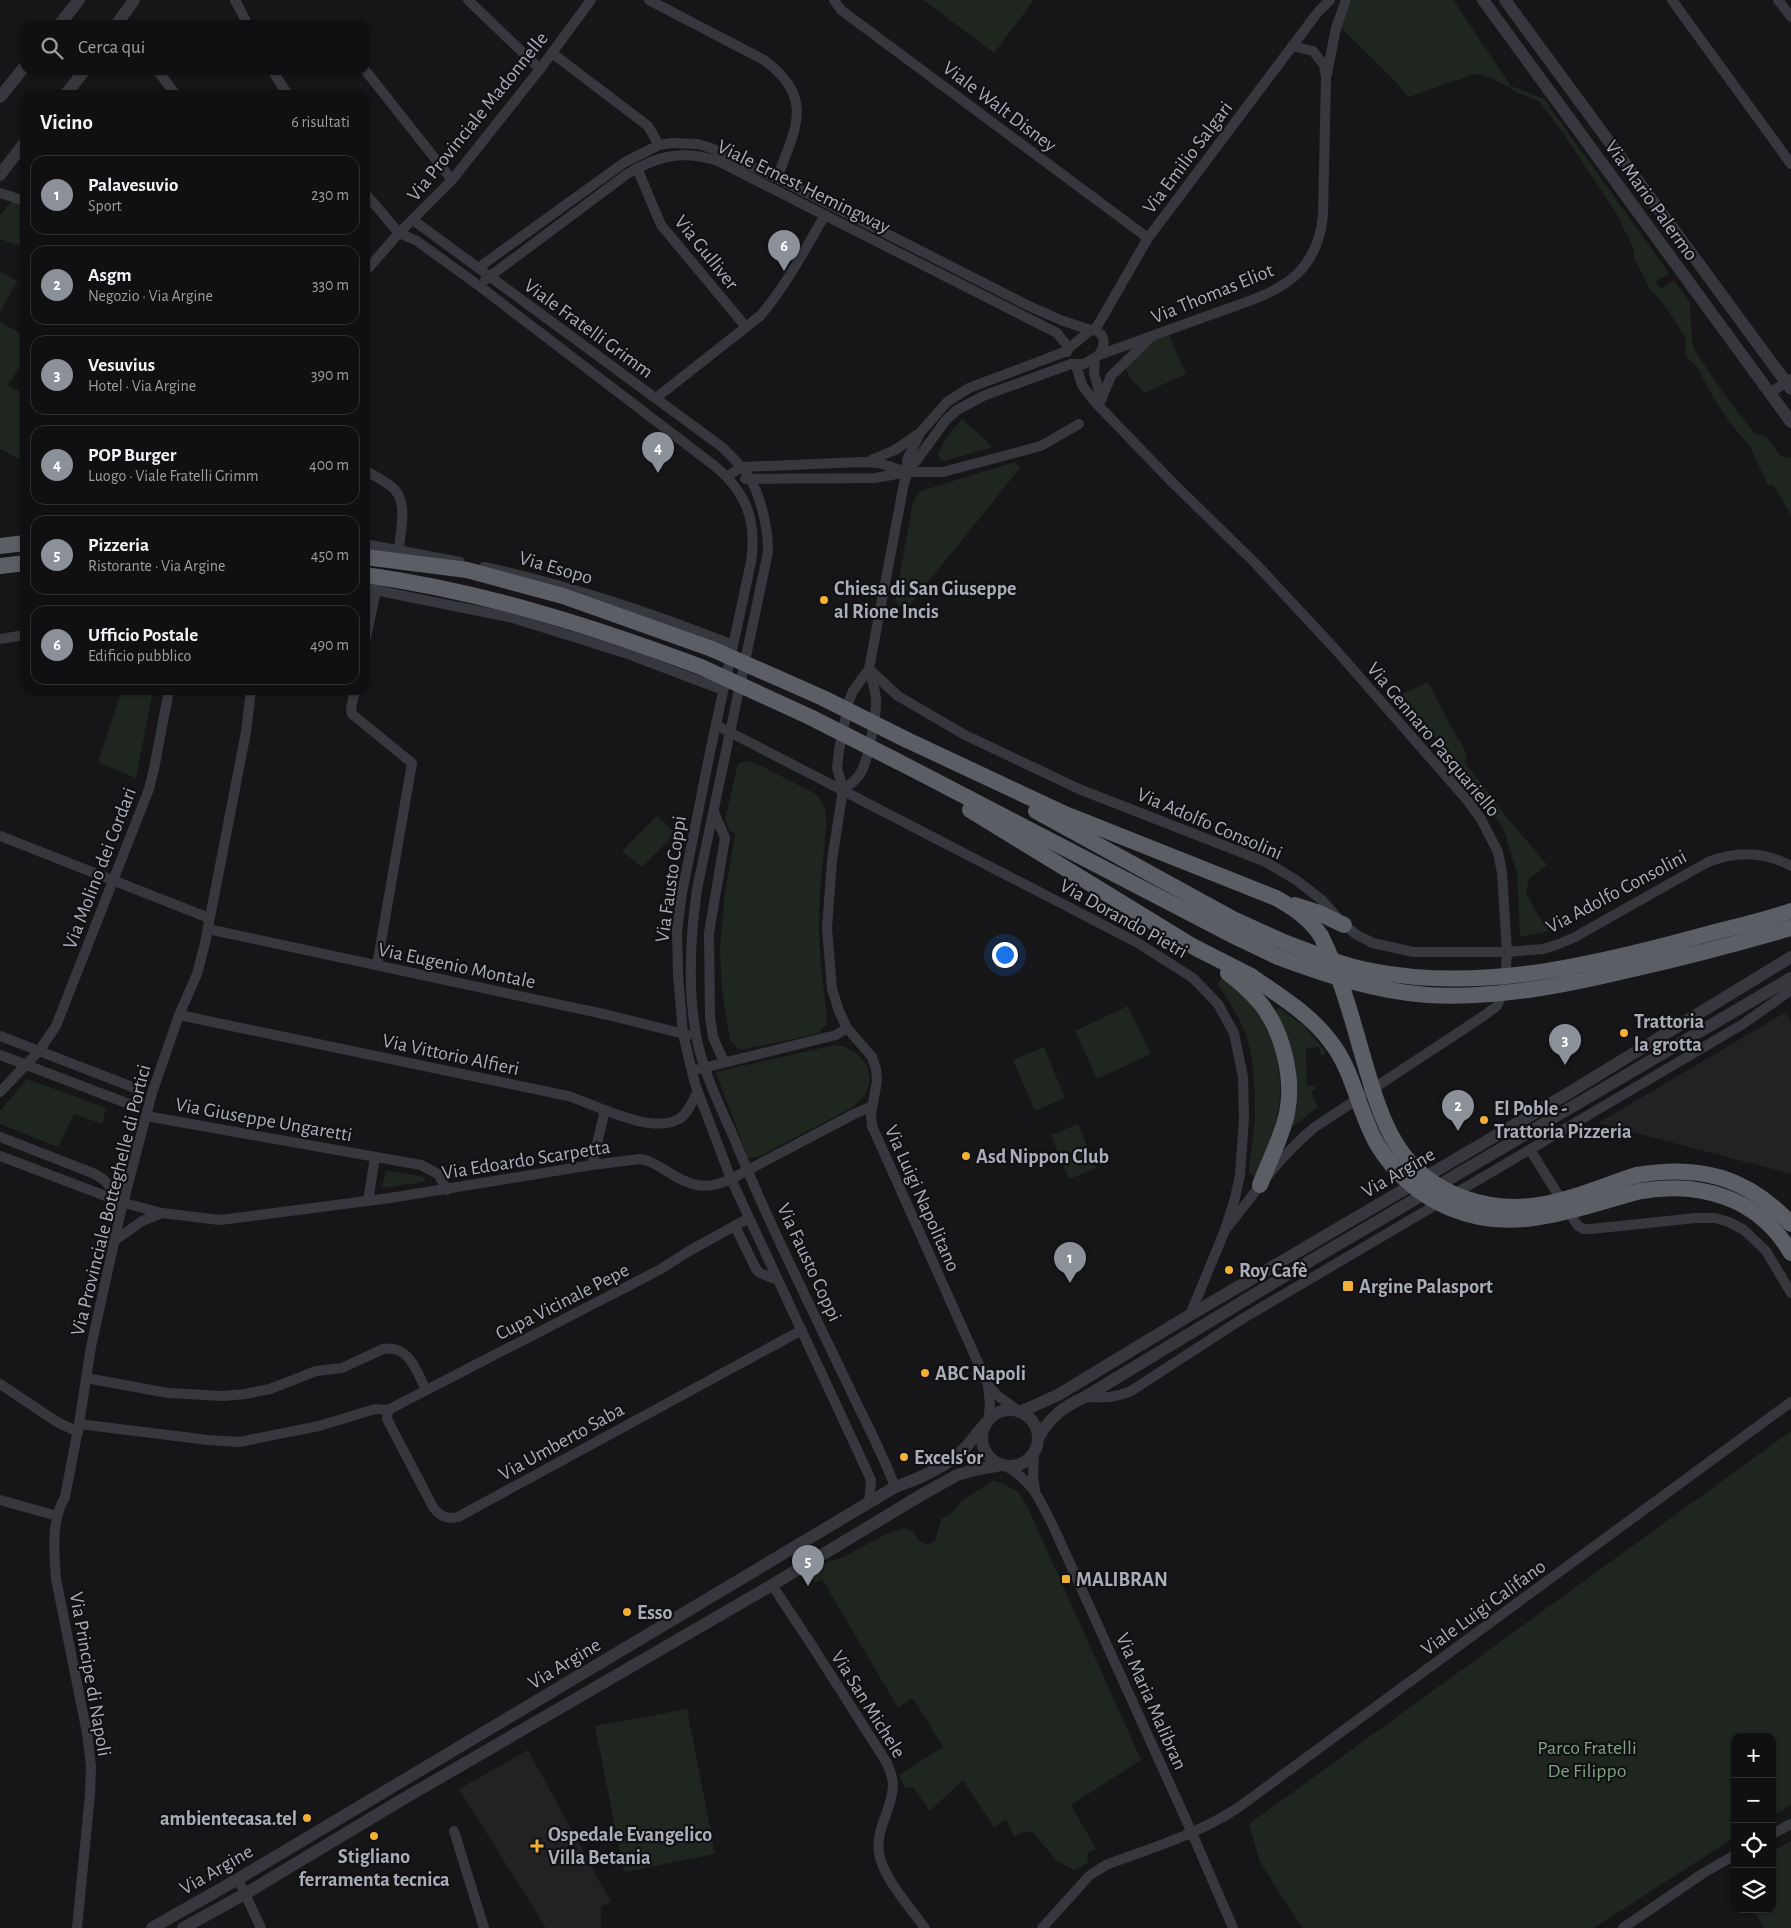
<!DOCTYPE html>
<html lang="it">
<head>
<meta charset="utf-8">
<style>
	:root { --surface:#101012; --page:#19191b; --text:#f1f3f6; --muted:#9c9d9f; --line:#303032; --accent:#8c9099 }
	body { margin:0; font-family:"Alegreya Sans",sans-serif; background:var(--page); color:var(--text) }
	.controls { position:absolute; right:15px; bottom:15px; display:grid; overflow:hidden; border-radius:10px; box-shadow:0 1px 4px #0004 }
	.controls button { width:45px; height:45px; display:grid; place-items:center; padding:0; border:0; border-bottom:1px solid var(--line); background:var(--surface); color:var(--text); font:25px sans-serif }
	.you { position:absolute; left:1004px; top:954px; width:18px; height:18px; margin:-12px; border:4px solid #fff; border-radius:50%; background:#1a73e8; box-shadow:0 0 0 8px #1a73e833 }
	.badge { display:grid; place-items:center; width:32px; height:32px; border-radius:50%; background:var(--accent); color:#fff; font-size:16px; font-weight:700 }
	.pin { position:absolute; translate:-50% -41px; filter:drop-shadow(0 1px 2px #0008) }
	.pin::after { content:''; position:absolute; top:26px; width:18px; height:15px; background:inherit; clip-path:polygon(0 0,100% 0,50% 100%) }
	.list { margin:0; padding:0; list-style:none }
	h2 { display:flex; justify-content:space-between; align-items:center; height:65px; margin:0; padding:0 20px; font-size:21px }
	h2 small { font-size:16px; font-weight:400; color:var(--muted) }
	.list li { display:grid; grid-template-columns:32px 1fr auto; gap:15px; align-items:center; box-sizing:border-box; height:80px; margin:0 10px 10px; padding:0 10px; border:1px solid var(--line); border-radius:15px }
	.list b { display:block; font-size:19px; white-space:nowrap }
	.list p { margin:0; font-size:16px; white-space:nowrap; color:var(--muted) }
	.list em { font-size:16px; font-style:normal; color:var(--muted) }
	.icon { flex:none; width:28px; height:28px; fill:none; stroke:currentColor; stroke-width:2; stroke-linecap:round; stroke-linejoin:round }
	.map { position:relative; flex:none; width:1791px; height:1928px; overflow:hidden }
	.search { position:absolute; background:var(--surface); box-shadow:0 1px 4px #0004; left:20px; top:20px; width:350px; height:55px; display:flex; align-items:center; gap:12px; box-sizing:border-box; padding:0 18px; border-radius:15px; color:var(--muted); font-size:19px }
	.panel { position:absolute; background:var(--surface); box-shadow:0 1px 4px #0004; left:20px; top:90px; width:350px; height:605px; border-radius:15px }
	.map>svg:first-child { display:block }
</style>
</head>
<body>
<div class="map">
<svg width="1791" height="1928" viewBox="0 0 1791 1928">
	<rect width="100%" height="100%" fill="#161618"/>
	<g fill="#222225">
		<path d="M1786,1012L1791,1023V1174L1598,1123Z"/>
		<path d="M528,1750L611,1902L601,1907V1928H546L459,1789Z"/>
	</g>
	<g fill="#1e261f">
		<path d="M923,0H1034L994,53Z"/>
		<path d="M1352,0H1453L1511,86L1544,99L1669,273L1656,282L1661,289L1674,280L1690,303L1692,339L1695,351L1727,398L1755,434L1766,437L1781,456L1791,458V515L1773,485H1768L1750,447L1729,421L1713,397L1697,367L1687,358L1685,352L1686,342L1684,335L1663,303L1650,289L1634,258V249L1616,213L1563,133L1539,101L1518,93L1493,79L1479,74L1472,75L1408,97L1395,81L1341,28Z"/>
		<path d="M12,201L25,205V248L0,239V215Z"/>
		<path d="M0,271L17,281L0,313Z"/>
		<path d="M0,321L25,337V358L8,385L25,395V462L0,449Z"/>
		<path d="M1169,335L1186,374L1144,393L1130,378L1124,364L1141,354V343Z"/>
		<path d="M962,419L993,447L944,461L939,458L938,453L948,435Z"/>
		<path d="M1014,462L1020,468L906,610L895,602L912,507L916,496L921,491Z"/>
		<path d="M1428,682L1458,740H1460L1467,755L1465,758L1466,764L1509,820L1544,861L1547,865L1529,879L1526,892L1535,910L1549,931L1520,937L1517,873L1504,830L1485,798L1400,695Z"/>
		<path d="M122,690H153L136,778L98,762Z"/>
		<path d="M745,761L753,762L814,793C826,801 827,816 826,830C822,870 817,909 820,949C821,974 826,999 827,1025L817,1034L740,1050L730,1040L722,990L720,950L724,901L735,834L730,831L725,819L738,764Z"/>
		<path d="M657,816L675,833L642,867L622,851Z"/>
		<path d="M1223,977C1232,986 1243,994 1251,1004C1283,1045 1288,1092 1270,1141C1266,1152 1263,1167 1255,1176L1249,1173C1249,1157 1253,1142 1254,1127C1256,1097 1255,1063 1246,1035C1239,1016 1228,1000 1217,984Z"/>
		<path d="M1128,1006L1151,1054L1097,1079L1075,1031Z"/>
		<path d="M1279,1008L1303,1025L1326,1052L1324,1055H1320L1319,1047L1306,1048L1307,1086H1314L1316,1089L1311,1092L1318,1107L1288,1130L1275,1010Z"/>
		<path d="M835,1045C860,1047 878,1071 865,1095C862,1099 857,1103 853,1107L758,1157L748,1158L716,1073L719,1071Z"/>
		<path d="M1044,1047L1065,1098L1035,1111L1013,1060Z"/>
		<path d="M27,1079L104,1107L106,1109L102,1124L74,1114L58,1147L0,1124V1111Z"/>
		<path d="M1078,1124L1096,1168L1069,1179L1051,1135Z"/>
		<path d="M386,1170L424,1177L425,1180L424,1182L382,1188Z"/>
		<path d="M1791,1431V1805L1772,1816V1737H1735V1837L1594,1928H1302L1260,1862L1249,1824Z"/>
		<path d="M994,1480L1018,1491L1029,1510L1141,1760L1071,1805L1096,1849L1089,1852L1087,1858L1088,1861L1082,1867L1074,1870L1057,1861L1032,1832H1022L1014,1837L1006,1819L994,1827L963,1780L930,1811L913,1787L905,1788L899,1775L943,1747L913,1698L898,1708L822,1579L815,1583L809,1573L829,1561L842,1558L882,1536L905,1528L912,1531L921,1542L928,1545L935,1541L941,1519L953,1512L961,1501Z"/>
		<path d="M687,1709L715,1854L624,1872L595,1726Z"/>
		<path d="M1791,1841V1928H1764L1752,1909H1772V1852Z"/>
	</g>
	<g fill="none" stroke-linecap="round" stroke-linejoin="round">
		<g stroke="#37383d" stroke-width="10">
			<path d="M235,0L248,25"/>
			<path d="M468,0L540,69"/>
			<path d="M649,0L764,60C816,98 795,129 777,178"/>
			<path d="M834,0L841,10L1148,238"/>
			<path d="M1672,0L1791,164"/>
			<path d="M1778,0L1791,17"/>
			<path d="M552,53L648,126L659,145"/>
			<path d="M157,70L176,95"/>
			<path d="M272,70L288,95"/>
			<path d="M365,70L452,180"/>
			<path d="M1327,74L1336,28L1346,0"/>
			<path d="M637,168L661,225L746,327"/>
			<path d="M0,193L25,201"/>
			<path d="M365,193L399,233L417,241L478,285L716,467C747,493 757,522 751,562L709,757L682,893L677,930L678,975L683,1034L695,1084L731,1179L867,1471L871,1480L869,1503"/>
			<path d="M413,220L722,447C732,457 744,468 751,480C762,501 768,529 768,552L697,889C690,939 687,990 697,1040C704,1074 720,1106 734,1138C768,1222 809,1303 848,1385C864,1419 882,1452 895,1487"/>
			<path d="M478,268L625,162L659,145L672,143L698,144L711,148L777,178L1029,306L1063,321L1091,330"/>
			<path d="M365,272L399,233L452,180L540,69L591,0"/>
			<path d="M485,280L627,174C659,155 682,150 718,161L1057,333L1069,348"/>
			<path d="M1095,330L1148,238L1318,12L1330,0"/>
			<path d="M1095,330C1107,336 1105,345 1099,355"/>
			<path d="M1067,352L1069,348L1091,330H1095"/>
			<path d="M1095,358L1094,373L1101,399"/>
			<path d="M1076,365L1082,385L1094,401L1173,483L1256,564L1336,650L1467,800L1481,819L1498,852L1502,873L1507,952L1505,988L1497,1006L1485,1015L1315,1127C1279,1156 1254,1195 1225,1230"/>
			<path d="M1770,393L1791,379"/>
			<path d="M656,398L760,316C786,286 805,249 825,215"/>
			<path d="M1101,400L1111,376L1149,339"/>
			<path d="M871,460L895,450L917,435"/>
			<path d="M365,470C374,476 388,482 395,490C408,504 400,532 399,549"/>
			<path d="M908,472L907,460L920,433L947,402L969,388L1067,351"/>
			<path d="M728,476L741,467L862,462L879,463L907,472"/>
			<path d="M745,479L875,478L908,472H943L1041,446L1079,424"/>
			<path d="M365,544L460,562"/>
			<path d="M484,567C569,585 652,613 733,645"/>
			<path d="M365,588L513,618L628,654L723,690"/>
			<path d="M0,639L25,635"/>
			<path d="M365,642L376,590"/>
			<path d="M869,669L853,691L849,701L839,750L837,768L843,789L832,861L827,928L832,989L839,1011L847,1028L872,1057L876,1069L877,1081L871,1114L872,1126L988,1385L990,1405L988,1421"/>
			<path d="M870,670L898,696L965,735L1079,789L1266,862L1296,880L1322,900L1344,925L1357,935L1373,943L1413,952H1507L1543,949L1559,944L1575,937L1708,862C1737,851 1764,851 1791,866"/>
			<path d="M355,690L351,709L352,714L412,763L377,965"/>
			<path d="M716,725L1138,943L1193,978L1218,1004L1234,1033L1243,1077L1244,1118L1240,1175L1235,1198L1225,1230L1190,1315"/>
			<path d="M843,789C850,785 855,781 860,774C868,762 877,714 876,699C875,689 872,679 869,669L904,483L908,472L946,420L957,410L983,396L1071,364H1084L1099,355C1136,342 1173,328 1210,315C1239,304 1276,295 1298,273C1314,257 1321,237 1323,215L1326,78L1324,65L1313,51L1292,46"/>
			<path d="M714,812L725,838L709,933L710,1017L713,1037L724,1062"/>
			<path d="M0,836L209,918"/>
			<path d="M208,929L608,1015L688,1035"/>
			<path d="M179,1015L568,1096C596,1105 651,1135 679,1119C688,1114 693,1100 698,1091"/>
			<path d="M0,1036L135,1088L138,1092L139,1098"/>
			<path d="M0,1055L129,1104L135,1103L139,1098"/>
			<path d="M699,1069L836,1035L847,1028"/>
			<path d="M0,1092L39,1051L56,1026L149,789L154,769L169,690"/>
			<path d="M146,1116L421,1165L438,1174L447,1190"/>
			<path d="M0,1137L95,1174L104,1180L123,1202"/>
			<path d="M1530,1150L1578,1226L1584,1229H1591L1696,1218H1715L1729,1222L1744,1230L1766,1251L1791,1293"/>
			<path d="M0,1156L124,1203L162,1213L220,1220L390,1198L592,1165L640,1159C650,1160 656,1165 665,1170C688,1185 704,1192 731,1179L854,1114L872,1106"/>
			<path d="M592,1165L605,1110"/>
			<path d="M368,1201L375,1157"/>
			<path d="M735,1226L756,1269L760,1273L778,1280"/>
			<path d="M114,1241L142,1221L162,1213"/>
			<path d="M86,1378L168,1393L223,1396L245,1394L270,1389L316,1371L342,1368L383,1349C409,1344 417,1372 426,1390"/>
			<path d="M0,1384L57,1422L78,1432"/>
			<path d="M989,1386L998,1396L1020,1412"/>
			<path d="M1085,1397C1103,1398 1115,1398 1131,1391L1242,1319L1743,1024L1791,990"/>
			<path d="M388,1410L387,1419L433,1507C440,1516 446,1520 458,1517L802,1330"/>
			<path d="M388,1410L661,1269L689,1251L749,1218"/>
			<path d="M79,1424L208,1440L239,1442L319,1426L375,1409L388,1410"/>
			<path d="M1034,1452L1033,1477L1035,1490"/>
			<path d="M1006,1466C1035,1484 1038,1497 1053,1526L1192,1833L1233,1928"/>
			<path d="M0,1500L57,1516"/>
			<path d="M772,1585L813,1647L887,1763C890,1771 893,1777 893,1785C893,1808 875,1829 879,1853C882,1876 911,1909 925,1928"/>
			<path d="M454,1831L484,1928"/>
			<path d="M1772,1834L1791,1824"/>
			<path d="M238,1879L261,1928"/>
			<path d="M77,1928L90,1794L91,1766L87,1733L56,1579C54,1553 51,1520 65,1497L79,1424L91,1347L121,1211L152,1093L179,1015L197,974L205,943L246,732L251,690"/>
			<path d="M1042,1928L1090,1875L1106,1865C1151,1848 1199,1834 1239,1807L1791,1402"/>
			<path d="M1623,1928L1702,1874L1735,1855"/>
		</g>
		<g stroke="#37383d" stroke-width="12">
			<path d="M1483,0L1791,422"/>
			<path d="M1505,0L1791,389"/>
			<path d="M59,25L79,0"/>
			<path d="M116,25L134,0"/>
			<path d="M65,95L85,70"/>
			<path d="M0,97L25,66"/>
			<path d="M0,175L25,142"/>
			<circle cx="1010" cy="1438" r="28"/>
			<path d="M1020,1412L1058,1395L1190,1315L1567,1094L1791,957"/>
			<path d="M1038,1438C1051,1416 1063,1407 1085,1397L1288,1274L1791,978"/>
			<path d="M152,1928L238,1879L895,1487C921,1478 946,1467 965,1448C973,1439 980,1429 988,1421"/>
			<path d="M183,1928L245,1894L398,1802L772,1585L923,1494L957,1475L974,1470L1001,1465"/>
		</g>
		<g stroke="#5b5e65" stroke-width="16">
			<path d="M0,546L25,543"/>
			<path d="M365,557L467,570L563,596L712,649"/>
			<path d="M0,566L25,563"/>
			<path d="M365,575C481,591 592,626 701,667"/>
			<path d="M907,740L1065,814L1276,898C1294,908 1309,918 1321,936"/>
			<path d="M899,762L1230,934L1278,957"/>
			<path d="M970,810L1194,947L1251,976"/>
			<path d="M1036,811L1233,919L1286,943"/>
			<path d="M1295,905L1317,912L1344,925"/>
			<path d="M1228,973C1240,982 1251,992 1261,1004C1283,1032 1294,1078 1287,1113C1282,1137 1269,1161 1260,1185"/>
			<path d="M1637,1175C1700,1164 1747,1177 1791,1224"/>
			<path d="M1641,1191C1701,1181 1759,1198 1791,1253"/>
		</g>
		<g stroke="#5b5e65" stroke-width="16">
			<path d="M712,649L823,698L907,740"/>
			<path d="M701,667L810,717L899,762"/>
			<path d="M1321,936C1339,972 1350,1011 1361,1050C1380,1114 1393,1173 1464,1198C1489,1207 1513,1209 1539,1205C1572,1200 1605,1185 1637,1175"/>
			<path d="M1286,943C1314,953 1342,966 1372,971C1479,992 1589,966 1693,938C1725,929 1759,922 1791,911"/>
			<path d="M1278,957C1326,975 1375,991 1427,995C1498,999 1566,985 1633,969C1686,957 1739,943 1791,928"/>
			<path d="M1251,976C1278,995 1310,1014 1330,1041C1354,1071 1358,1111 1377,1144C1413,1204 1478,1230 1546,1216C1578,1210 1610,1199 1641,1191"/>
		</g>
	</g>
	<g fill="#f2b134" stroke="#111113" stroke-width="2">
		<circle cx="824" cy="600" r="5"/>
		<circle cx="1624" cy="1033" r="5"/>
		<circle cx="1484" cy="1120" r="5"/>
		<circle cx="966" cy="1156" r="5"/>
		<circle cx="1229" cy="1270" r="5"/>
		<rect x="1342" y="1280" width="12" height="12" rx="2.5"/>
		<circle cx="925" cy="1373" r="5"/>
		<circle cx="904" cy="1457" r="5"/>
		<rect x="1061" y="1574" width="10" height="10" rx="2.5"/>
		<circle cx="627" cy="1612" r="5"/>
		<circle cx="307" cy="1818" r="5"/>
		<circle cx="374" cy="1836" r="5"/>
		<path d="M534.5 1838.5h5v5h5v5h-5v5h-5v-5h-5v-5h5z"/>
	</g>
	<g text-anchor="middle" stroke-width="4.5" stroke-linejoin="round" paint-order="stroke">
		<g font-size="20" fill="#a8adb8" stroke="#111113">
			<text transform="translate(1000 106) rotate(37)" y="7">Viale Walt Disney</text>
			<text transform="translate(477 116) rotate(-51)" y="7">Via Provinciale Madonnelle</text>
			<text transform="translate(1187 157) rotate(-53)" y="7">Via Emilio Salgari</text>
			<text transform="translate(804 186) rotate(26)" y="7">Viale Ernest Hemingway</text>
			<text transform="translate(1652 200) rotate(54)" y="7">Via Mario Palermo</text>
			<text transform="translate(707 252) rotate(51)" y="7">Via Gulliver</text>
			<text transform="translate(1212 293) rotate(-22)" y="7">Via Thomas Eliot</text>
			<text transform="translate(589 328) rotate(36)" y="7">Viale Fratelli Grimm</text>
			<text transform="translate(556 567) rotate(16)" y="7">Via Esopo</text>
			<text transform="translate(1434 739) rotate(50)" y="7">Via Gennaro Pasquariello</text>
			<text transform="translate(1210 823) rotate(23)" y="7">Via Adolfo Consolini</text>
			<text transform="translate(99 868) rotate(-69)" y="7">Via Molino dei Cordari</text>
			<text transform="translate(670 879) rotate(-82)" y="7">Via Fausto Coppi</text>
			<text transform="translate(1616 891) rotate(-28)" y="7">Via Adolfo Consolini</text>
			<text transform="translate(1124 918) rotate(29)" y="7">Via Dorando Pietri</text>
			<text transform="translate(457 965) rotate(12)" y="7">Via Eugenio Montale</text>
			<text transform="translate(451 1054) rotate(12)" y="7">Via Vittorio Alfieri</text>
			<text transform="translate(264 1119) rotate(10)" y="7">Via Giuseppe Ungaretti</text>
			<text transform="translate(526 1159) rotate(-9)" y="7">Via Edoardo Scarpetta</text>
			<text transform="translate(1398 1172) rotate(-30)" y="7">Via Argine</text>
			<text transform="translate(923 1198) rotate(66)" y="7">Via Luigi Napolitano</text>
			<text transform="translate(110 1200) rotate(-76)" y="7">Via Provinciale Botteghelle di Portici</text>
			<text transform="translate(810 1262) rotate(65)" y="7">Via Fausto Coppi</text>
			<text transform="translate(562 1301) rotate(-27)" y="7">Cupa Vicinale Pepe</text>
			<text transform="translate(561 1441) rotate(-29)" y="7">Via Umberto Saba</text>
			<text transform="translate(1483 1607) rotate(-36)" y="7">Viale Luigi Califano</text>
			<text transform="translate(564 1663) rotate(-31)" y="7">Via Argine</text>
			<text transform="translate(91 1674) rotate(80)" y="7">Via Principe di Napoli</text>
			<text transform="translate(1152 1701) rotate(66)" y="7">Via Maria Malibran</text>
			<text transform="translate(869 1704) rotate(58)" y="7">Via San Michele</text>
			<text transform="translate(216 1869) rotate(-30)" y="7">Via Argine</text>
		</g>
		<g font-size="20" font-weight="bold" fill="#a8adb8" stroke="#111113" text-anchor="start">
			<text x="834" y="595">Chiesa di San Giuseppe<tspan x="834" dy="23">al Rione Incis</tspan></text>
			<text x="1634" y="1028">Trattoria<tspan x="1634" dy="23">la grotta</tspan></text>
			<text x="1494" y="1115">El Poble -<tspan x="1494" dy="23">Trattoria Pizzeria</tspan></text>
			<text x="976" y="1163">Asd Nippon Club</text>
			<text x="1239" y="1277">Roy Cafè</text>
			<text x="1359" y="1293">Argine Palasport</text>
			<text x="935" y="1380">ABC Napoli</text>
			<text x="914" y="1464">Excels'or</text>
			<text x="1076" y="1586">MALIBRAN</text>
			<text x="637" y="1619">Esso</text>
			<text x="297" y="1825" text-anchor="end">ambientecasa.tel</text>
			<text x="548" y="1841">Ospedale Evangelico<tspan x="548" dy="23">Villa Betania</tspan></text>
			<text x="374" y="1863" text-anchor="middle">Stigliano<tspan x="374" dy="23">ferramenta tecnica</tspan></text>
		</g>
		<g font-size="20" fill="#7fa381" stroke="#111113">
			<text x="1587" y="1754">Parco Fratelli<tspan x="1587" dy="23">De Filippo</tspan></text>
		</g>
	</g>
</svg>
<div class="controls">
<button>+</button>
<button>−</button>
<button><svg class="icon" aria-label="locate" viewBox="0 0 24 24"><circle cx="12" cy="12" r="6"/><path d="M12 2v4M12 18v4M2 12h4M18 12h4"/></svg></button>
<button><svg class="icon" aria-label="layers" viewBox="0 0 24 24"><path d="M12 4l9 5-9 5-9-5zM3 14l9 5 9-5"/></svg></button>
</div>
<div class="you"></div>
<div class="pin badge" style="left:1070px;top:1283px">1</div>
<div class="pin badge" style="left:1458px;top:1131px">2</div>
<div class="pin badge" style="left:1565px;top:1065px">3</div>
<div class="pin badge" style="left:658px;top:473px">4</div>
<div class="pin badge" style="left:808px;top:1586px">5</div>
<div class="pin badge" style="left:784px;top:271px">6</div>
<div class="search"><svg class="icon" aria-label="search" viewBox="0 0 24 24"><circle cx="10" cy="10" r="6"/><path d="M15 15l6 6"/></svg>Cerca qui</div>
<section class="panel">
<h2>Vicino<small>6 risultati</small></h2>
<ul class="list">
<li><span class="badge">1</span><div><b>Palavesuvio</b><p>Sport</p></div><em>230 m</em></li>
<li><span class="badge">2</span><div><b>Asgm</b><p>Negozio · Via Argine</p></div><em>330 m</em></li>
<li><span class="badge">3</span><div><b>Vesuvius</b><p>Hotel · Via Argine</p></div><em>390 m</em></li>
<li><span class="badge">4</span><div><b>POP Burger</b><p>Luogo · Viale Fratelli Grimm</p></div><em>400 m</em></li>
<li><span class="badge">5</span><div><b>Pizzeria</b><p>Ristorante · Via Argine</p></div><em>450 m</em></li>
<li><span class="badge">6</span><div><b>Ufficio Postale</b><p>Edificio pubblico</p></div><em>490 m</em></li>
</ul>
</section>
</div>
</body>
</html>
